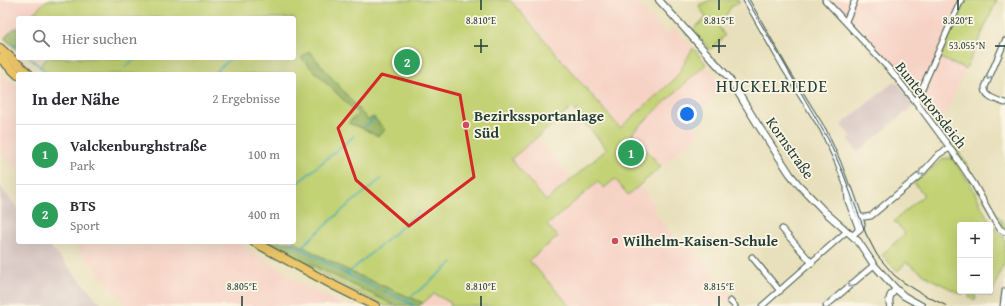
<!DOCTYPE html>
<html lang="de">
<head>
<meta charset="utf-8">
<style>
	:root { --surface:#fff; --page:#f2f2f3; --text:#2b2b33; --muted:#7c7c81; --line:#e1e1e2; --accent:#d1495b }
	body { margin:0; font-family:"Gentium Book Plus",serif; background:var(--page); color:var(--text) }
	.controls { position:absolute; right:12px; bottom:12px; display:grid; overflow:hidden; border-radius:4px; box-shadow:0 4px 16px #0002 }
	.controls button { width:36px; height:36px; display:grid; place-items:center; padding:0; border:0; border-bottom:1px solid var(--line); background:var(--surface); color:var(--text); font:20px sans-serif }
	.you { position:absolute; left:687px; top:114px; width:14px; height:14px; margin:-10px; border:3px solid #fff; border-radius:50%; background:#1a73e8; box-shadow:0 0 0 6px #1a73e833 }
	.badge { display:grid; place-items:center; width:26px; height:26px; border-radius:50%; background:var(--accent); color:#fff; font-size:13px; font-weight:700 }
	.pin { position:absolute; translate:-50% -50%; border:2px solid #fff; box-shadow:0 1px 4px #0006 }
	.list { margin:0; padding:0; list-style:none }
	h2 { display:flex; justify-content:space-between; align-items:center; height:52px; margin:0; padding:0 16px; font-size:17px }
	h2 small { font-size:13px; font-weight:400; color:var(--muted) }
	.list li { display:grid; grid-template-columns:26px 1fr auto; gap:12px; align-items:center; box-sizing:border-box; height:60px; padding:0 16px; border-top:1px solid var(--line) }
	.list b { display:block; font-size:15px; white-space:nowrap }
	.list p { margin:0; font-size:13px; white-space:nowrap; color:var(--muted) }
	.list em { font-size:13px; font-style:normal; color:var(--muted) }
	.icon { flex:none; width:22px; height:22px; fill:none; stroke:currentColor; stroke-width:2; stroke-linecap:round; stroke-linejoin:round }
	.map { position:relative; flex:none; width:1005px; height:306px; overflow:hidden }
	.search { position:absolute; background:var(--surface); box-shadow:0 4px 16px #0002; left:16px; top:16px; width:280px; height:44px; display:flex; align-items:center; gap:10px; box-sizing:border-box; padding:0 14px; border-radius:4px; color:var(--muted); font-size:15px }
	.panel { position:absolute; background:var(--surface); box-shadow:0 4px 16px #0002; left:16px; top:72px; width:280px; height:172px; border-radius:4px }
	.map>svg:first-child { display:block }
</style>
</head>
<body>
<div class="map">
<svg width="1005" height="306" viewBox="0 0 1005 306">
	<rect width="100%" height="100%" fill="#fcf5e5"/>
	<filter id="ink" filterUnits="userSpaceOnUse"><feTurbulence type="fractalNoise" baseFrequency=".025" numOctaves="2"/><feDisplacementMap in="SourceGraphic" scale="8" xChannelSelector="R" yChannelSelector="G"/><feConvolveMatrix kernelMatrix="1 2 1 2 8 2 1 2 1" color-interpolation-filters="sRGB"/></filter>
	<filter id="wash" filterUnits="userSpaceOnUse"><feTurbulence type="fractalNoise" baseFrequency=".012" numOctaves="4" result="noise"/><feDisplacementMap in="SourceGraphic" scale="16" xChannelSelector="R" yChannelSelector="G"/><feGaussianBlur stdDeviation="0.9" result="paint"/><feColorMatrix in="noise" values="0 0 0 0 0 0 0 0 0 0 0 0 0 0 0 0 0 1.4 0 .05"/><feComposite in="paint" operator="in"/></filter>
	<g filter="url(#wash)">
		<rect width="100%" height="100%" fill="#e8e0bc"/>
		<g fill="#f6d2c4">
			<path d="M0,0H47L28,18H18V27L15,29L13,28L5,37V39L0,34Z"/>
			<path d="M515,0H635L666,35L675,28L693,48L676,78L620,128L512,2Z"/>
			<path d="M833,0H997L942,122L922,97L914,91L889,61Z"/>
			<path d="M706,64L726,87L690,119L701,133L661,167L632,133Z"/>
			<path d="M0,71L18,86V173L0,150Z"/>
			<path d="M537,138L572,179L546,201L511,160Z"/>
			<path d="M615,179L628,195L639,186L656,206L652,210L683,248L689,245L734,297L727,303L724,300L716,306H570L529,260L558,237L547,225L598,181Z"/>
			<path d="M73,242H236L290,275L293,279L344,306L347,304L350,306H127L85,258Z"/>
			<path d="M434,294L451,303L450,306H419Z"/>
		</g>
		<g fill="#d1bfbe">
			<path d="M895,81L915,104L858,152L847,139L851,136L841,125Z"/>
			<path d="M0,187L18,208V242H46L103,306H0Z"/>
		</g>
		<g fill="#c2d274" stroke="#708854" fill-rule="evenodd">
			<path d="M47,0H510L620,128L676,78L693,48L706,64L632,133L661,167L628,195L615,179L604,188L598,182L547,225L558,237L529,260L570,306H450L451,303L434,294L423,303L353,273L294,242V74H49L40,66L47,58H294V18H28ZM309,51L368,121L374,117L384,130L378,135L362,128L348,123L358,114L301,58ZM572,108L607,149L546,201L511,159Z"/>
			<path d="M710,0H738L739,3L731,7L719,27L725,36L710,50L693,29L706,18L699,5Z"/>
			<path d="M966,0H997L966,69L940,58Z"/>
			<path d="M956,147L997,215L1005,224V229L995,216L954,150Z"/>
			<path d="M948,158L952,159C960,170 969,181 975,193C983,209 990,228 1005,238V262L1000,272L991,297L989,296V295L974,293L973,295L976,296V298L974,300C970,299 969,296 968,292L961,294L931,279L906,262L898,271L890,264L882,255L905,233L894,221L924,195L914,183L943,159ZM960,225H990V291H960Z"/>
			<path d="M298,262L310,264L396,306H385Z"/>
		</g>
		<g fill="#99b466" stroke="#5c784d">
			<path d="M18,27V51L5,39V37L14,28L15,29Z"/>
			<path d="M309,51L368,120L373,117L385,130L378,136L362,128L348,123L358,114L301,58Z"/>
			<path d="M263,242H294L353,273L423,303L419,306H396L310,264L298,262Z"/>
		</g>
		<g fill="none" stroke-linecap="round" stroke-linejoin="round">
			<g stroke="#3ba9ba" stroke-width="1.5">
				<path d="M13,44L18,48"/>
				<path d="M30,58L48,74"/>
				<path d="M125,67L135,59"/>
				<path d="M213,74L231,58"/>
				<path d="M364,127L374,119"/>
				<path d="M294,186L354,136"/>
				<path d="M289,242L347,274L377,288"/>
				<path d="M300,248L346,207L381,179"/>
				<path d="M347,274L412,218L419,211"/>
				<path d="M383,290L414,305"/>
				<path d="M405,301L425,286L453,262"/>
			</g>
		</g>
	</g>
	<g filter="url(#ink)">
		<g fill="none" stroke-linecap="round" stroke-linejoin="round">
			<defs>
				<g id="minor">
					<path d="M746,0L785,69L823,130L838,163L847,187L850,190L862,224L861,228L853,235"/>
					<path d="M825,0L891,71L916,102L950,148L974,184L994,220L1000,229L1005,232"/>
					<path d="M846,21L855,0"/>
					<path d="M1005,41L985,87C984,97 997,100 1005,103"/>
					<path d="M916,102L961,0"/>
					<path d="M847,190L848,201L858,227V230"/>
					<path d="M859,217H865L871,216L920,175L939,154L950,148"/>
					<path d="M782,229L812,263"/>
					<path d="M752,257L780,291"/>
					<path d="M730,301L735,306"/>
					<path d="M762,306L847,231"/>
					<path d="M826,306L874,265"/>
					<path d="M1003,306L1005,291"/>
				</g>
				<g id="tertiary">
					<path d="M659,0L729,78L758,125L790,174L798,184L824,211L858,241L874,265L896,289L904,296L922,306"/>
					<path d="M890,306C888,298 890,295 896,289"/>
				</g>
				<g id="primary">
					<path d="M0,48L29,74"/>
					<path d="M0,58L18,75"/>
					<path d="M254,242L335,286L375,306"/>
				</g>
			</defs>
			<use href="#minor" stroke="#3d5548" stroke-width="7"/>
			<use href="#tertiary" stroke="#3d5548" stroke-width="8"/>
			<use href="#primary" stroke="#3d5548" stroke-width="10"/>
			<use href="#minor" stroke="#fff" stroke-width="5"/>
			<use href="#tertiary" stroke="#fff" stroke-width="6"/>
			<use href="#primary" stroke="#ecc669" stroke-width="8"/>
			<path stroke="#1f3d34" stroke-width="1" d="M747,0L828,139L843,173L866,234L877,255L894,275L903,282L924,295L947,306"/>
		</g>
		<defs><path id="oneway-chevron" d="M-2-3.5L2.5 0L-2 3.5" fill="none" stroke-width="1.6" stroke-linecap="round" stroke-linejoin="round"/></defs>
		<g stroke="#8f9e9a">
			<use href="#oneway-chevron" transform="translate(989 77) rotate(114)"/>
			<use href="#oneway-chevron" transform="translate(921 173) rotate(136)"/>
			<use href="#oneway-chevron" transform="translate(850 285) rotate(139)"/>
		</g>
	</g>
	<path fill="none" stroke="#d62828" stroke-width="3" stroke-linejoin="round" d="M382,74L460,95L474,177L409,226L356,180L338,128Z"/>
	<path fill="none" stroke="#1f3d34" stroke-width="1.5" d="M481,0V10M719,0V10M958,0V10M481,39V53M719,39V53M474,46H488M712,46H726M995,46H1005M242,296V306M481,296V306M719,296V306"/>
	<g fill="#d1495b" stroke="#fcf5e5" stroke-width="1.5">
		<circle cx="466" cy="125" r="4"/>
		<circle cx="615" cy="241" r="4"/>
	</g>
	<g text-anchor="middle" stroke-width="3.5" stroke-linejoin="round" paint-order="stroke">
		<g font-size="15" fill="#1f3d34" stroke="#fcf5e5">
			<text transform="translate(931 105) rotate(52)" y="5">Buntentorsdeich</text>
			<text transform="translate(790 148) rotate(55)" y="5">Kornstraße</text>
		</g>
		<g font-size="15" font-weight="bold" fill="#1f3d34" stroke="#fcf5e5" text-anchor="start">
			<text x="474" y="121">Bezirkssportanlage<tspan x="474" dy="17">Süd</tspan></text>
			<text x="623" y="246">Wilhelm-Kaisen-Schule</text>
		</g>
		<g font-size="17" letter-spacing="1" fill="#1f3d34" stroke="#fcf5e5">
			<text x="772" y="92">HUCKELRIEDE</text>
		</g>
	</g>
	<g font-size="10" text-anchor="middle" fill="#1f3d34" stroke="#fcf5e5" stroke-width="3.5" stroke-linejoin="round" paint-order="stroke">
		<text x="481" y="24">8.810°E</text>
		<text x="719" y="24">8.815°E</text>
		<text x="958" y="24">8.820°E</text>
		<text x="967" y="49">53.055°N</text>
		<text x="242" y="290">8.805°E</text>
		<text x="481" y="290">8.810°E</text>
		<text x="719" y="290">8.815°E</text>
	</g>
</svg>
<div class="controls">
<button>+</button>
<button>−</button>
</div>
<div class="you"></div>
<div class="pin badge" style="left:631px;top:153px;background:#2e9e5b">1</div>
<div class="pin badge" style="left:407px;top:62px;background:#2e9e5b">2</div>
<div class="search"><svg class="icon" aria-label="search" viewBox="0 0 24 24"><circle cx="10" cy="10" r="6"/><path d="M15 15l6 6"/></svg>Hier suchen</div>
<section class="panel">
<h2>In der Nähe<small>2 Ergebnisse</small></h2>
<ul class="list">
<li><span class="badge" style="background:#2e9e5b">1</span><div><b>Valckenburghstraße</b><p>Park</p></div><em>100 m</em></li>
<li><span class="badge" style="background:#2e9e5b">2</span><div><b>BTS</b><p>Sport</p></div><em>400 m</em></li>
</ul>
</section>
</div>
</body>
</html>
